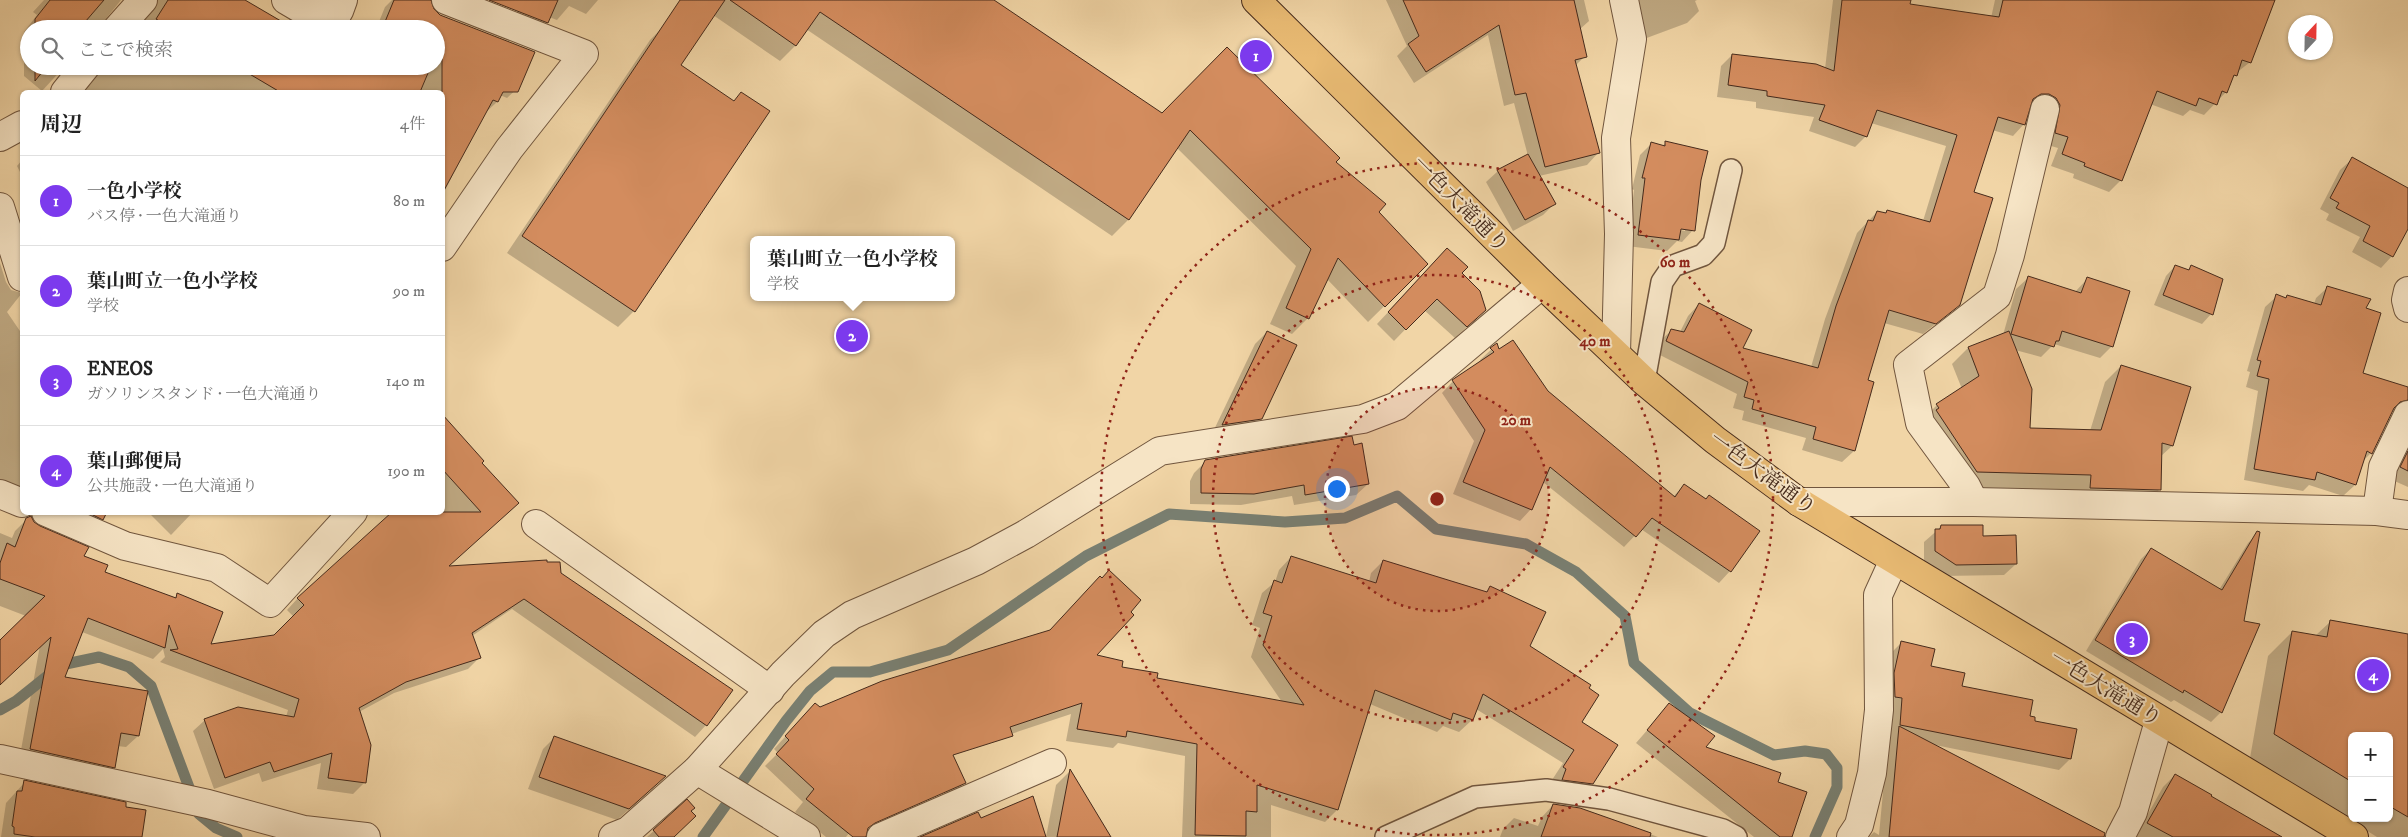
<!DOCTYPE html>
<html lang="ja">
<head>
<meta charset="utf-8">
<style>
	:root { --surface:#fff; --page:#f6f6f6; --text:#222; --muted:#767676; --line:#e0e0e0; --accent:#7c3aed }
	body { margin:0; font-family:"IM FELL DW Pica","Noto Serif JP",serif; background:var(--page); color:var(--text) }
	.controls { position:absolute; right:15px; bottom:15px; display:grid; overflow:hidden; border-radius:8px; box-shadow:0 1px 4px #0004 }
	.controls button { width:45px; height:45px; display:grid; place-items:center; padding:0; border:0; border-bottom:1px solid var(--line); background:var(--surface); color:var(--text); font:25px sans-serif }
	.compass { position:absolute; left:2288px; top:15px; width:45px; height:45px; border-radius:50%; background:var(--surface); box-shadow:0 1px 4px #0004; rotate:22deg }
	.you { position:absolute; left:1336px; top:488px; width:18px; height:18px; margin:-12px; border:4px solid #fff; border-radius:50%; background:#1a73e8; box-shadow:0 0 0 8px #1a73e833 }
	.badge { display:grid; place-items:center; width:32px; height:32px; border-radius:50%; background:var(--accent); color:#fff; font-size:16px; font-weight:700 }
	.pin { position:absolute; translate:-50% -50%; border:2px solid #fff; box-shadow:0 1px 5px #0006 }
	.popup { position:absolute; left:750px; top:236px; width:205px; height:65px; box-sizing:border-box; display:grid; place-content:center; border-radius:8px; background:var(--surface); filter:drop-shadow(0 1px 4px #0005); font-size:16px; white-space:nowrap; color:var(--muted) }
	.popup b { font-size:19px; color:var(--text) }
	.popup::after { content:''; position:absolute; left:50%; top:100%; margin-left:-10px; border:10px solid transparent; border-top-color:var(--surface) }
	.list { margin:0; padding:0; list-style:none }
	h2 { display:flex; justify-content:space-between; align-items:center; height:65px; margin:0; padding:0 20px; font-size:21px }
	h2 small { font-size:16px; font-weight:400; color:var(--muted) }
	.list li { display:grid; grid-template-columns:32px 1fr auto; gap:15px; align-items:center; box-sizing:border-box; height:90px; padding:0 20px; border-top:1px solid var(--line) }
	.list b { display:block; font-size:19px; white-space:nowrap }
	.list p { margin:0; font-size:16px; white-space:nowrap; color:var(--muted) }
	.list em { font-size:16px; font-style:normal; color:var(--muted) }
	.icon { flex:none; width:28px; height:28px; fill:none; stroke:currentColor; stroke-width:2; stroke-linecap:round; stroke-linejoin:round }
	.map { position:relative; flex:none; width:2408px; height:837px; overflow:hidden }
	.search { position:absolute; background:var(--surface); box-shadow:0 1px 4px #0004; left:20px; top:20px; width:425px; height:55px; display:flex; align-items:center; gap:12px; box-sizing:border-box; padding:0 18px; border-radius:28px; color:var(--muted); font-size:19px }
	.panel { position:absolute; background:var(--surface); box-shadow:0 1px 4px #0004; left:20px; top:90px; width:425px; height:425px; border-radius:8px }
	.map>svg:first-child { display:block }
</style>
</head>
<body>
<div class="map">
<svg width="2408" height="837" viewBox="0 0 2408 837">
	<rect width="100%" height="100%" fill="#f1d5a6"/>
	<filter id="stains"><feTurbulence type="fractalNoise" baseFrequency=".004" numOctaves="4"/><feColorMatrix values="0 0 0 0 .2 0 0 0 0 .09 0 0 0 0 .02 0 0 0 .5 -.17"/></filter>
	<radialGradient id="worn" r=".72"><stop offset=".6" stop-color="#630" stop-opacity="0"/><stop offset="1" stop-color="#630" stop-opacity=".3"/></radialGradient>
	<g fill="#0003" fill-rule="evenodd">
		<path d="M44,0H121L101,25V29H29V66H65L42,91L24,76V32L37,15L33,12Z"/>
		<path d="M142,0H243L285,25L302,29H137L147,16V8Z"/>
		<path d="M392,0H408L519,87L507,98L500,95L497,102L485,113L442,196V92H84L90,81L85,66H436V29H376L385,7Z"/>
		<path d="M522,0H598L586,14L569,6L557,20L549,17L547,22L535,34L511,24Z"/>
		<path d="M683,0H992L1162,115L1334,162L1377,212L1427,264L1368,322L1327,279L1308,318L1292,334L1270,324L1296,266L1177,148L1128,220L1112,236L806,29L796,45L780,61L713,15L679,65L733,102L741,93L768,111L634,311L618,327L507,253L650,40L666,24Z"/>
		<path d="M1386,0H1584L1589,21L1579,30L1585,56L1575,66L1598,153L1587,165L1539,176L1555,203L1543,215L1513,231L1486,182L1498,171L1528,156L1514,103L1504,106L1488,35L1414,83L1397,56L1407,46Z"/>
		<path d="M1630,0H1697L1695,1L1699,11L1687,23L1644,39Z"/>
		<path d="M1833,0H1909V5L1991,18L1995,0H2274L2249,63L2236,73L2230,81L2226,92L2204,115L2190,110L2183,116L2150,104L2121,180L2109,192L2073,178L2074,174L2051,166L2058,148L2044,144L2037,105H2030L2024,124L2013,136L1992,130L1973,193L1959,305L1923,334L1884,323L1866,381L1854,451L1842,462L1802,450L1806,438L1742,420L1744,411L1733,408L1737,394L1656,353L1660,341L1672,330L1680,332L1688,316L1699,304L1742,349L1811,367L1825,319L1857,233L1877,212L1885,214L1888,211L1923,221L1946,146L1871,123L1866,136L1855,147L1809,131L1814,117L1756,108V102L1717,97L1721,66L1732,55L1825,69Z"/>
		<path d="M1666,143L1700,179L1693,230L1682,242L1677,241L1667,251L1627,246L1634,190L1632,189L1640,155L1651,144L1662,146ZM1685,228V231L1675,229Z"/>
		<path d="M2352,159L2408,204V218L2392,256L2381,268L2352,252L2360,237L2326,220L2329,214L2320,209L2340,170Z"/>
		<path d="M22,160V176L17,166Z"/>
		<path d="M1436,261L1460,273L1485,310L1455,338L1424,310L1394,341L1377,324Z"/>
		<path d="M0,263L6,282L11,290L22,293L7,312L22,334V492L0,479Z"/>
		<path d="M2175,266L2187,271L2191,267L2211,314L2202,324L2154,305L2166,276Z"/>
		<path d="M2028,278L2075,292L2087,279L2112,346L2100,358L2054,344L2041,357L2015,350L2029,430L2090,431L2105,382L2121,366L2172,446L2160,457V489L2144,505L2075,491L1961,487L1921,421L1937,405L1962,389L1952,364L1968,348L2003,335L2016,289Z"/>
		<path d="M2328,287L2364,309L2362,373L2408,388V416L2395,410L2391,412L2371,453L2363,461L2355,485L2343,496L2309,485L2303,491L2244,480L2258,391L2246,387L2250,372L2247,371L2265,307L2277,296L2285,299L2288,296L2314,304L2316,298Z"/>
		<path d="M1267,332L1261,418L1250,430L1211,436L1255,344Z"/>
		<path d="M1496,345L1498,351L1673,497L1684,485L1758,531L1730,571L1719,583L1641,529L1624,547L1543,482L1531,509L1520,521L1453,494L1474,441L1442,393L1453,381L1481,362L1480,360Z"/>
		<path d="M442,426L517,503L448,567L560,574L731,691L706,725L695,737L512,609L472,636L479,658L468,669L394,693L359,712L365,782L353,794L317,789L321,763L262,782L259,773L214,789L193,731L205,720L286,717L288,710L160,662L165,657L163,649L153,659L82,632L64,678L138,736L126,747L117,746L113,767L102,779L19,761L40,645L0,684V642L26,616L0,606V533L12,538L15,531L27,519L103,573L174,599L178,595L209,646L275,636L294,617L287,610L298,598L442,512Z"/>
		<path d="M2408,437V487L2390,479Z"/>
		<path d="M1206,461L1368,484L1356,495L1294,505L1292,496L1241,505L1190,504V481L1194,473Z"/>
		<path d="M49,512H105L91,530Z"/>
		<path d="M148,512H193L171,535Z"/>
		<path d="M1941,527L1982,537L2016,564L2004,575L1944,576L1924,563V542Z"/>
		<path d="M2258,533L2221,712L2211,722L2174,700L2171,702L2086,651L2141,559L2151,549L2219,590L2248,543Z"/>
		<path d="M1291,557L1369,582L1371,573L1383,561L1486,592L1490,588L1580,723L1592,783L1580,796L1552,780L1563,763L1476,709L1472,720L1459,732L1443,726L1437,732L1370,704L1337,810L1325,822L1271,805V837H1182L1185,756L1118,743L1113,748L1066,741L1071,714L978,745L960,696L846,837H826L795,812L803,802L765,766L778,753L774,749L803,717L819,708L1095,656L1120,668L1156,679L1282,702L1251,657L1260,628L1252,625L1262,593L1275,582L1279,570Z"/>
		<path d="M2330,622L2408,635V837H2377L2250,758L2268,656L2292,632L2315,636ZM2352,736H2389V818H2352Z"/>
		<path d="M1901,643L1930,667L1960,687L2029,717L2070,759L2059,770L1935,745L2104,834L2105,837H1869L1874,832L1879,835L1888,738L1891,736L1889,735L1890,654Z"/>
		<path d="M1670,704L1703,748L1777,783L1791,837H1754L1636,743Z"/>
		<path d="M554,738L653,788L617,820L528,789L543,749Z"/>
		<path d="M1070,771L1110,837H1046L1056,785Z"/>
		<path d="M2175,775L2279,837H2135L2163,787Z"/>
		<path d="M25,782L140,837H1L6,803Z"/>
		<path d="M964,783L953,795L940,800L950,786Z"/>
		<path d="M687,801L690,811L672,837H647Z"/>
		<path d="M1553,805L1580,809L1658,837H1500L1503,829L1514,818L1538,826L1542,817Z"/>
	</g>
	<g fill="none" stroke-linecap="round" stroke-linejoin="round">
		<g stroke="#798073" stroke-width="11">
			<path d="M0,710L16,701L61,665L99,657L129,667L151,686L199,814L216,828L237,837"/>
			<path d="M703,837L786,721L810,691L833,672H870L948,650L1086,556L1169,514L1285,522L1345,518L1397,496L1436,529L1526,544L1576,572L1625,616L1634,663L1690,713L1774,755L1805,751L1826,754L1837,768V787L1815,837"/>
		</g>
	</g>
	<g fill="#d38c5e" stroke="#462b1c">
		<path d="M50,0H104L79,29H35V19Z"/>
		<path d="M168,0H245L286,24L289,20L305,29H173L156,19Z"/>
		<path d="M394,0H431L434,9L440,15L535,52L518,92H503L498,102L493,100L442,194V38L436,53V29H382Z"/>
		<path d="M489,0H558L548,23Z"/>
		<path d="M680,0H725L681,65L734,101L741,92L770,111L635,312L522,236Z"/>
		<path d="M730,0H994L1162,113L1227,47L1340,158L1336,162L1386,204L1379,212L1428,264L1385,307L1338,258L1309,319L1286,308L1311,249L1190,130L1129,220L820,12L796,46Z"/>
		<path d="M1403,0H1574L1587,57L1575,60L1600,153L1545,167L1526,93L1515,95L1499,25L1426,72L1408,44L1419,36Z"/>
		<path d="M1842,0H1911L1910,4L1999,17L2003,0H2275L2251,63L2242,60L2237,76L2234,75L2227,93L2222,91L2217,105L2199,98L2196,106L2157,91L2122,181L2084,166L2085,163L2062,154L2068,137L2055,133L2060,105L2056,98L2049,94H2041L2033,99L2025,125L1998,117L1974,192L1993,198L1960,305L1936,324L1889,310L1868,380L1874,382L1855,451L1813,439L1816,427L1752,409L1754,400L1744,397L1748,382L1666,341L1671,329L1684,332L1699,303L1752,330L1743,348L1818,368L1836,306L1868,220L1873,221L1877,211L1886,213L1887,210L1930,222L1957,135L1877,110L1867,137L1819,120L1825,105L1767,96V91L1728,85L1732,54L1816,64L1834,71Z"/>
		<path d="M35,66H47L35,81Z"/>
		<path d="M236,66H431L420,92H280Z"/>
		<path d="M1665,141L1708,151L1701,180L1695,231L1681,229L1679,240L1638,235L1645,178H1642L1651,142L1665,146Z"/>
		<path d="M1528,154L1556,204L1525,220L1497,170Z"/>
		<path d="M2352,157L2408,188V229L2393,257L2363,241L2370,226L2336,208L2339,203L2330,198Z"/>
		<path d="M1447,248L1468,267L1462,273L1480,291L1486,310L1467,327L1437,299L1406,330L1388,312Z"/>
		<path d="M2175,265L2189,270L2191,265L2223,279L2213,315L2163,295Z"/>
		<path d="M2028,276L2081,293L2087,277L2130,291L2113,347L2062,331L2059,341H2056L2054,347L2011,334Z"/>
		<path d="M2327,286L2371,299L2366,308L2381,313L2363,373L2408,387V400L2400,402L2394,408L2372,454L2367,451L2356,485L2317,472L2315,480L2254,469L2269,379L2257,376L2261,361L2257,360L2276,294L2286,298L2287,295L2321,305Z"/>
		<path d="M1267,331L1297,345L1262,419L1222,425Z"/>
		<path d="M2009,331L2032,389L2030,428L2101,430L2121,365L2191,387L2173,446L2162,443L2161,490L2090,488L2091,475L1977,472L1936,410L1939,408L1936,404L1979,376L1968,347Z"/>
		<path d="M1513,340L1548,391L1675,497L1684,484L1706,499L1709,495L1760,531L1731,572L1652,518L1636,537L1550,467L1532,510L1463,482L1485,430L1452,380L1494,352L1490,348L1497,343L1499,349Z"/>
		<path d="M442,414L484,461L482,463L519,503L449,566L547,560V562H560L561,573L733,690L707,726L524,599L472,633L481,658L406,682L359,708L371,745L366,783L328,778L332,753L274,772L270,762L225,778L204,719L238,707L294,717L299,699L170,650L178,649L169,625L165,648L88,618L65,677L148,691L139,736L121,733L115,768L30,749L51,637L0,685V640L45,596L0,579V563L7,543L15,547L26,518L31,516L34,522L40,526L89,547L84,556L108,565L105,572L176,598L177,593L223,612L211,644L274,635L304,605L297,598L392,512H481L442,469Z"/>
		<path d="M1352,436L1354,445L1362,443L1369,484L1305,495L1304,485L1254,494L1201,493V469L1205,460Z"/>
		<path d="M2408,451V471L2400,467Z"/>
		<path d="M87,512H107L103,520Z"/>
		<path d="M1941,525H1983V536L2016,535L2017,564L1956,565L1935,551V529H1940Z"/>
		<path d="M2257,531L2260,532L2244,621L2260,624L2222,713L2184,690L2183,693L2095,640L2151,548L2222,590Z"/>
		<path d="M1291,556L1376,583L1383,560L1487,592L1490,586L1546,612L1530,646L1591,685L1589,688L1599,695L1582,722L1618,745L1593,784L1562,780L1566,769L1563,767L1574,750L1483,694L1473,720L1453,713L1451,720L1375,690L1338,810L1257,785V812L1246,811V836L1195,835L1197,744L1127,731L1126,737L1077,729L1082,703L1010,727L1013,736L953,755L966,783L875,823L868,828L866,837H853L806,799L814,789L776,754L789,740L785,736L815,703L820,707L882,681L1050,630L1100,576L1102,578L1109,570L1141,600L1131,612L1134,615L1097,655L1123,661L1122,667L1158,673L1157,678L1304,705L1263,645L1272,616L1263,613L1274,580L1282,583Z"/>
		<path d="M2330,620L2408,634V817L2389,806V736H2352V782L2274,734L2292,631L2327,637Z"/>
		<path d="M1901,641L1935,649L1931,666L1965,673L1962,686L2033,700L2030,716L2035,717V721L2077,729L2071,759L1900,725L1902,698L1895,697L1894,673Z"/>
		<path d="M1669,703L1715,736L1706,747L1781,773L1778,782L1807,792L1792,837H1780L1647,730Z"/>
		<path d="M1899,726L2105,833L2104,837H1889Z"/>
		<path d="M554,736L666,776L629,809L539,777Z"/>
		<path d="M1070,769L1111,837H1057Z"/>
		<path d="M2175,774L2212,795L2211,796L2282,837H2173L2147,823Z"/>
		<path d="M24,780L126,802V807L146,810L142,837H35L14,834V827L12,826L17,791H22Z"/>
		<path d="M1033,796L1046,837H920L978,812L981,818Z"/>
		<path d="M687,799L695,808L691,811L696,816L674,837H659L653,830Z"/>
		<path d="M1553,804L1580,808L1651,833L1650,837H1541Z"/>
	</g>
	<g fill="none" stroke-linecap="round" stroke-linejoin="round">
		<defs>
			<g id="service">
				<path d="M1644,381L1662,282L1673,266L1703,255L1714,243L1731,170"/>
				<path d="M1386,837L1475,797L1546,790L1609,799L1723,830L1736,837"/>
			</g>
			<g id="minor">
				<path d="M286,0L303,10L339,11L343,0"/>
				<path d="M117,29L143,0"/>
				<path d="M65,92L86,66"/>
				<path d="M0,137L22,125"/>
				<path d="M0,207L22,277"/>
				<path d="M442,247L509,149L584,54L446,0"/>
				<path d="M2408,291L2406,300L2408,308"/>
				<path d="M1616,354L1619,234L1616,138L1632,39L1624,0"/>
				<path d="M0,494L22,503"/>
				<path d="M1799,502H1974L2377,511L2408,515"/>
				<path d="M1974,502L1966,486L1920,423L1908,365L1997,296L2010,255L2045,109"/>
				<path d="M2377,511L2383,467L2408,415"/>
				<path d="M46,512L125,546L217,568L270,603L353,512"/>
				<path d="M536,524L770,690"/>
				<path d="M0,759L208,804L304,830L366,837"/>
				<path d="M697,770L806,837"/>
				<path d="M613,837L628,831L697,770L783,674L824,634L852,615L976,561L1026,534L1160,451L1363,419L1397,406L1542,284"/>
				<path d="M881,837L1052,763"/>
				<path d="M1851,837L1859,825L1872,773L1879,710L1878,595L1894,560"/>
				<path d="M2120,837L2133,812L2159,721"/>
			</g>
			<path id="primary" d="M1256,0L1542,284L1644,381L1715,440L1799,502L2354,837"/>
		</defs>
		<use href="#service" stroke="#71563e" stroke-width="24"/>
		<use href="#minor" stroke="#71563e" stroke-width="30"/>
		<use href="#primary" stroke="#462b1c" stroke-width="30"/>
		<use href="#service" stroke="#f6e4c5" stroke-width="21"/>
		<use href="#minor" stroke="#f6e4c5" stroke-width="28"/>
		<use href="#primary" stroke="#e8ba73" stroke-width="28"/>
	</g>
	<circle cx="1437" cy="499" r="112" fill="#8f2418" fill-opacity=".12"/>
	<g fill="none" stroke="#8f2418" stroke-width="2.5" stroke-dasharray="2.5 5">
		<circle cx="1437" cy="499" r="112"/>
		<circle cx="1437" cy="499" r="224"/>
		<circle cx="1437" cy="499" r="336"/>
	</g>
	<g text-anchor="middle" stroke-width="4" stroke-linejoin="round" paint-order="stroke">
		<g font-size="21" fill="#462b1c" stroke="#f6e4c5">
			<text transform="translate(1461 204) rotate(45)" y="7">一色大滝通り</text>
			<text transform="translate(1763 473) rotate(36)" y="7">一色大滝通り</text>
			<text transform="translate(2106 688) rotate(31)" y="7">一色大滝通り</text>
		</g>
	</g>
	<circle cx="1437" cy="499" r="8" fill="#8f2418" stroke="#f6e4c5" stroke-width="2.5"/>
	<g font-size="15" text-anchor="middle" font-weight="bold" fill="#8f2418" stroke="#f6e4c5" stroke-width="4" stroke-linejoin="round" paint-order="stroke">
		<text x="1675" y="267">60 m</text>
		<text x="1595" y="346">40 m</text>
		<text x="1516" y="425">20 m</text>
	</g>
	<rect width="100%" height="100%" filter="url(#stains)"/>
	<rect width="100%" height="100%" fill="url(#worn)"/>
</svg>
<div class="controls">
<button>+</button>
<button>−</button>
</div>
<svg class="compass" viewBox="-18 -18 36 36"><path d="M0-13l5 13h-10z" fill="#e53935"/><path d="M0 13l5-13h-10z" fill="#767676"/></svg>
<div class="you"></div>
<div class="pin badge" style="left:1256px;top:56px">1</div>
<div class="pin badge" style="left:852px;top:336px">2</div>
<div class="popup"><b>葉山町立一色小学校</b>学校</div>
<div class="pin badge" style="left:2132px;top:639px">3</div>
<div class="pin badge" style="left:2373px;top:675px">4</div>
<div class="search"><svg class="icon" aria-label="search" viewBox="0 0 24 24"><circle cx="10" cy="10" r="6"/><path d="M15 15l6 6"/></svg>ここで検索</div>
<section class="panel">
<h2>周辺<small>4件</small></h2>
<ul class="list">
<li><span class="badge">1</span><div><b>一色小学校</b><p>バス停 · 一色大滝通り</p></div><em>80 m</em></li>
<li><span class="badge">2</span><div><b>葉山町立一色小学校</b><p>学校</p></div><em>90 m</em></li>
<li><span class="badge">3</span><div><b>ENEOS</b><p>ガソリンスタンド · 一色大滝通り</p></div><em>140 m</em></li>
<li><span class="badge">4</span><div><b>葉山郵便局</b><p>公共施設 · 一色大滝通り</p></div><em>190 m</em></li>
</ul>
</section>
</div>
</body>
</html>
